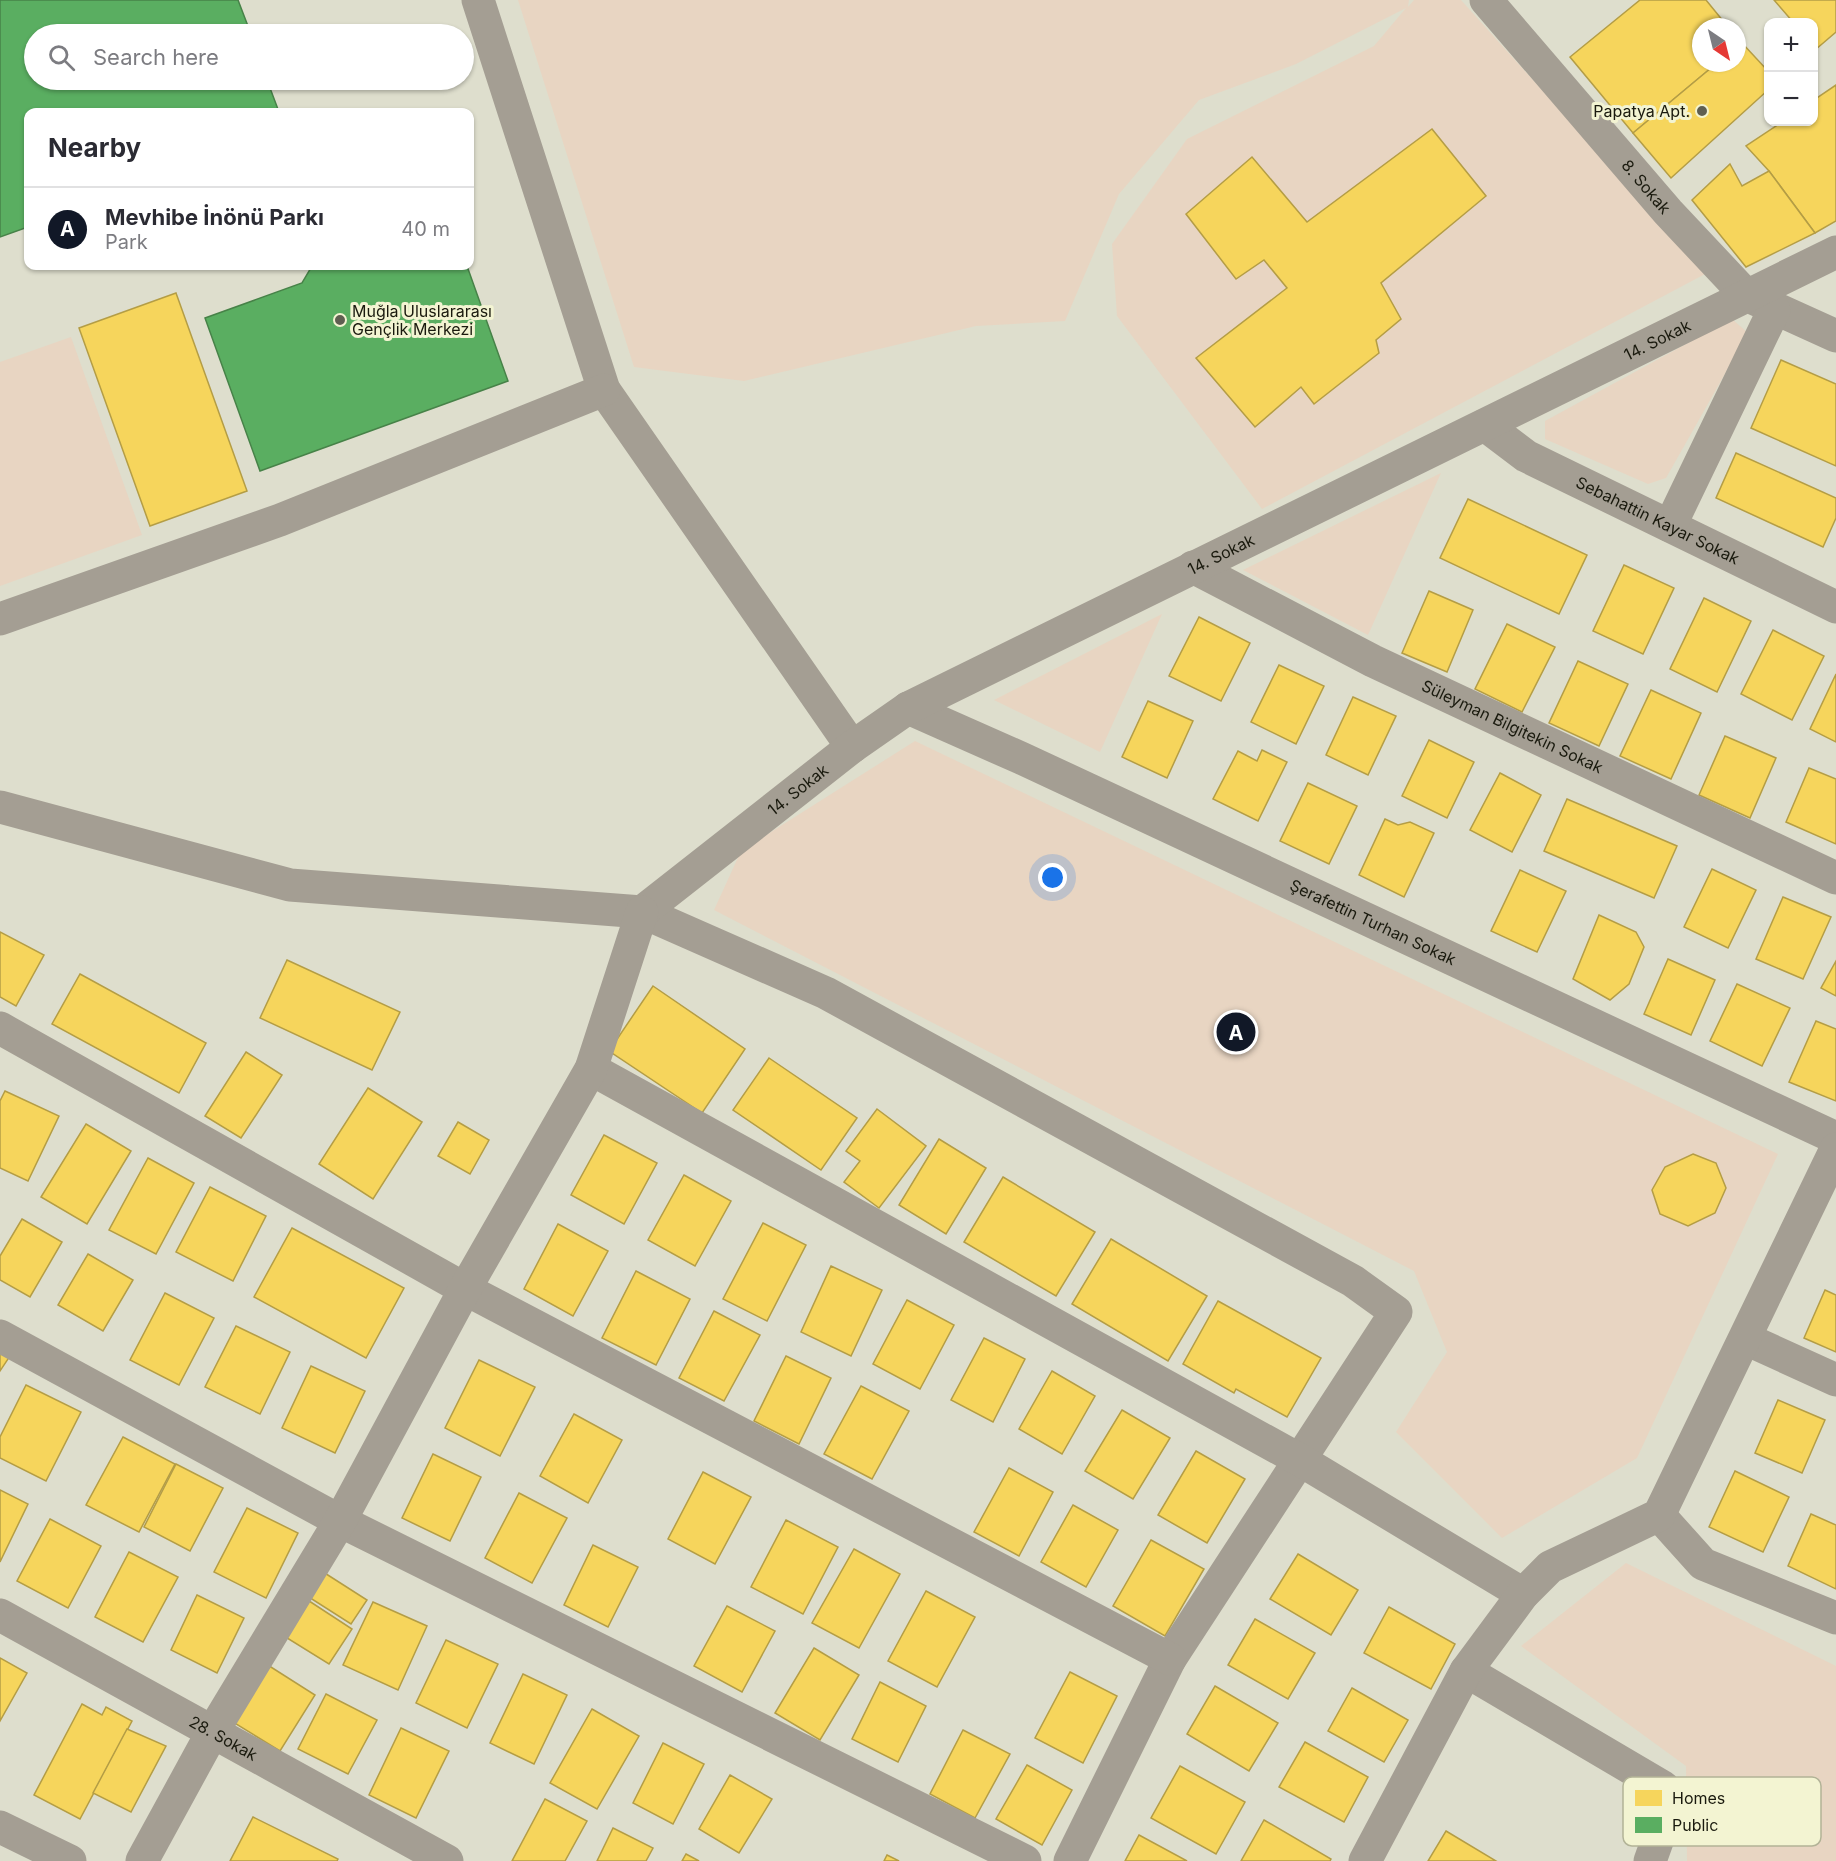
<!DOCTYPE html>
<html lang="en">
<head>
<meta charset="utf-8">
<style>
	:root { --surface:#fff; --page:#f2f2f3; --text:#2b2b33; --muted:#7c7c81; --line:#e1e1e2; --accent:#111827 }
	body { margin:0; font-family:Inter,sans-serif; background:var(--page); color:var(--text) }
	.controls { position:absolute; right:18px; top:18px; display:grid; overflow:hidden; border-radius:12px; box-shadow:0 2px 4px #0004 }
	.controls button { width:54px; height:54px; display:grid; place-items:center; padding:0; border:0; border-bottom:2px solid var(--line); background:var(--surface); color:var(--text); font:30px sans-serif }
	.compass { position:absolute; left:1692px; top:18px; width:54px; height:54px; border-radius:50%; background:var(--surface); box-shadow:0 2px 4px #0004; rotate:145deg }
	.you { position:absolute; left:1053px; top:878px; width:21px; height:21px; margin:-15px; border:4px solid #fff; border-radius:50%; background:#1a73e8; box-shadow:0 0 0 9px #1a73e833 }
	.badge { display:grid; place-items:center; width:39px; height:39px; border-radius:50%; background:var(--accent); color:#fff; font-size:20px; font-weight:700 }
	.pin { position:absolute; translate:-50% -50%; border:3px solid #fff; box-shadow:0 2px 6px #0006 }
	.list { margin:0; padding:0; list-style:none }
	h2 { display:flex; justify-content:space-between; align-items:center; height:78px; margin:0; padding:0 24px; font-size:26px }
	h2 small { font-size:20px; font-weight:400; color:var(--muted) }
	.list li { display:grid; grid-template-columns:39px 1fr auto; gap:18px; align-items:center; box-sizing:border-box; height:84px; padding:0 24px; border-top:2px solid var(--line) }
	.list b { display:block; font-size:22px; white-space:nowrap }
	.list p { margin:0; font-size:20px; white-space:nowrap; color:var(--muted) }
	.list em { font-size:20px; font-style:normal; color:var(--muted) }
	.icon { flex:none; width:33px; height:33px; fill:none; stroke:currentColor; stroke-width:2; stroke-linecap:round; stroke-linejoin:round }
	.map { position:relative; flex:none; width:1836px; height:1861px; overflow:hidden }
	.search { position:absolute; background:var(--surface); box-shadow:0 2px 4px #0004; left:24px; top:24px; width:450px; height:66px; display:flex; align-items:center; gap:15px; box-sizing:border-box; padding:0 21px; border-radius:33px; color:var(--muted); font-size:22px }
	.panel { position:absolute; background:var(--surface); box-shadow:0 2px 4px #0004; left:24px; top:108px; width:450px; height:162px; border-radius:12px }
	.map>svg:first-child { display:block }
</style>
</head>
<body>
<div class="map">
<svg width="1836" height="1861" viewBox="0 0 1836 1861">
	<rect width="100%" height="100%" fill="#dedecd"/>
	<g fill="#e8d5c2">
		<path d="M518,0H1409L1408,7L1414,0H1461L1707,273L1262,509L1117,316L1112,244L1187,139L1374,46L1406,8L1296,64L1199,100L1119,194L1065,321L976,326L744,381L634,367Z"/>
		<path d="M1732,319L1748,333L1666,478L1648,484L1545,439V421Z"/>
		<path d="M71,337L142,535L0,586V362Z"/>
		<path d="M1441,473L1368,635L1243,570Z"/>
		<path d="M1162,614L1100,752L994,700Z"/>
		<path d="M915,741L1778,1154L1637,1458L1502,1538L1396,1432L1447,1352L1414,1271L714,910L741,851Z"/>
		<path d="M1626,1563L1836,1666V1861H1687L1686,1766L1521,1646Z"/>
	</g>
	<g fill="#f6d55c" stroke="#b49d45" stroke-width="1.5">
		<path d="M1640,0H1706L1728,27H1701V63H1717L1633,133L1570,57Z"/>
		<path d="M1774,0H1836V32L1815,50L1814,22H1793Z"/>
		<path d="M1742,43L1768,71V90L1671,178L1633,133L1717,63H1737V47Z"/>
		<path d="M1836,85V221L1815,233L1769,171L1746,146L1782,122H1814V100Z"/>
		<path d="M1432,129L1486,196L1381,283L1401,319L1376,340L1379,353L1314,404L1301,387L1255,427L1196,358L1287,288L1264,260L1236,279L1186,214L1252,157L1307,222Z"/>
		<path d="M1730,164L1742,186L1769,171L1815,233L1746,267L1692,200Z"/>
		<path d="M176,293L247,491L150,526L79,328Z"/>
		<path d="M1781,360L1836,384V466L1751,428Z"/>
		<path d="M1736,453L1836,498V518L1823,547L1716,498Z"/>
		<path d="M1468,499L1587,555L1559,614L1440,558Z"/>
		<path d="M1624,565L1674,588L1643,654L1593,631Z"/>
		<path d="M1429,591L1473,610L1447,672L1402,653Z"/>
		<path d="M1704,598L1751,621L1717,692L1670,669Z"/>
		<path d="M1199,617L1250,643L1221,701L1169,676Z"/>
		<path d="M1507,624L1555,647L1522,712L1475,689Z"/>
		<path d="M1773,630L1824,656L1792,720L1741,694Z"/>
		<path d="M1578,661L1628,684L1599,746L1549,723Z"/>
		<path d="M1279,665L1324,686L1296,744L1251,722Z"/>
		<path d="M1836,674V742L1810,729Z"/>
		<path d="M1651,690L1701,713L1671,779L1620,756Z"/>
		<path d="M1353,697L1396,716L1368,775L1326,755Z"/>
		<path d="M1148,701L1193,721L1167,778L1122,757Z"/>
		<path d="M1725,736L1776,758L1750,818L1699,795Z"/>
		<path d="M1429,740L1474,762L1447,818L1402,796Z"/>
		<path d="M1262,750L1287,762L1258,821L1213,799L1238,751L1257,761Z"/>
		<path d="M1809,768L1836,779V844L1786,822Z"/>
		<path d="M1500,773L1541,795L1512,852L1470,830Z"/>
		<path d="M1308,783L1357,806L1329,864L1280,841Z"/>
		<path d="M1567,799L1677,846L1654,898L1544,851Z"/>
		<path d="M1385,819L1398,825L1410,822L1434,833L1404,897L1359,875Z"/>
		<path d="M1712,869L1756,890L1728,948L1684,927Z"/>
		<path d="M1520,870L1566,891L1537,952L1491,931Z"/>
		<path d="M1783,897L1831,917L1803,979L1756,959Z"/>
		<path d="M1599,915L1636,932L1644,947L1629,984L1610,1000L1573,979Z"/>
		<path d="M0,932L44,955L16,1006L0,997Z"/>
		<path d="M1668,959L1715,980L1691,1035L1644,1014Z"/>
		<path d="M287,960L400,1012L372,1070L260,1018Z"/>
		<path d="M1836,961V996L1821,988Z"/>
		<path d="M80,974L206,1043L179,1093L52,1024Z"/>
		<path d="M1737,984L1790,1008L1762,1066L1710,1041Z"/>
		<path d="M653,986L745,1049L702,1113L609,1051Z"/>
		<path d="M1816,1021L1836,1029V1101L1789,1082Z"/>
		<path d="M246,1052L282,1075L241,1138L205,1116Z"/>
		<path d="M769,1058L857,1118L821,1170L733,1110Z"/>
		<path d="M368,1088L422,1122L373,1199L319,1164Z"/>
		<path d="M5,1091L59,1116L28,1181L0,1168V1101Z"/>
		<path d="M877,1109L926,1146L879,1208L844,1182L860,1161L846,1151Z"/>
		<path d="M458,1122L489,1140L470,1174L438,1156Z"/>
		<path d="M86,1124L131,1151L87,1224L41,1197Z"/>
		<path d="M604,1135L657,1163L624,1224L571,1195Z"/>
		<path d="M939,1139L986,1168L946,1234L899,1205Z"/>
		<path d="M1693,1154L1716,1163L1726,1188L1715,1213L1688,1226L1660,1214L1652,1190L1665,1167Z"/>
		<path d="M148,1158L194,1183L156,1254L109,1230Z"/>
		<path d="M684,1175L731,1201L695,1266L648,1240Z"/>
		<path d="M1003,1177L1095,1232L1056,1296L964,1242Z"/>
		<path d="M210,1187L266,1216L233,1281L176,1252Z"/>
		<path d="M22,1219L62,1242L30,1297L0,1280V1256Z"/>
		<path d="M763,1223L806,1245L767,1321L723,1299Z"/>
		<path d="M558,1224L608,1251L573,1316L524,1289Z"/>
		<path d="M292,1228L404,1288L366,1358L254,1297Z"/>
		<path d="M1111,1239L1207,1296L1168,1361L1072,1304Z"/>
		<path d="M88,1254L133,1280L103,1331L58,1305Z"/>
		<path d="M831,1266L882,1290L851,1356L801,1332Z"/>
		<path d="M636,1271L690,1299L656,1365L602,1338Z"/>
		<path d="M1825,1290L1836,1295V1352L1804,1338Z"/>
		<path d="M165,1293L214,1318L179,1385L130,1360Z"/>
		<path d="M907,1300L954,1325L920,1389L873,1364Z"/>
		<path d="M1218,1301L1321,1358L1287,1417L1236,1389L1234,1393L1183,1364Z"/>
		<path d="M714,1311L760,1335L724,1401L679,1378Z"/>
		<path d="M236,1326L290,1352L260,1414L205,1387Z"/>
		<path d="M984,1338L1025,1359L993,1422L951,1400Z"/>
		<path d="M0,1349L10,1356L0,1371Z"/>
		<path d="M786,1356L831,1378L799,1444L754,1421Z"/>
		<path d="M479,1360L535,1387L500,1456L445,1428Z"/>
		<path d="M311,1366L365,1391L335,1453L282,1428Z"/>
		<path d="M1052,1371L1095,1396L1062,1454L1019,1429Z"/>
		<path d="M26,1385L81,1412L46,1481L0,1458V1437Z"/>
		<path d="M861,1386L909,1411L872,1479L824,1454Z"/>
		<path d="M1778,1400L1825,1420L1802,1473L1755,1453Z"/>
		<path d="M1122,1410L1170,1438L1133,1499L1085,1471Z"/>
		<path d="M574,1414L622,1440L588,1503L540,1476Z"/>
		<path d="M123,1437L175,1464L139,1532L86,1505Z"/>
		<path d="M1196,1451L1245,1479L1207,1543L1158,1515Z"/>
		<path d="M433,1454L481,1477L450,1541L402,1518Z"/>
		<path d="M176,1464L223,1488L190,1551L144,1527Z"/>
		<path d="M1009,1468L1053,1492L1019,1556L974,1532Z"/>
		<path d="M1735,1471L1789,1497L1763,1552L1709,1527Z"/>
		<path d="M703,1472L751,1497L715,1564L668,1539Z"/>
		<path d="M0,1490L28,1504L0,1562Z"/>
		<path d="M519,1493L567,1518L532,1583L485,1558Z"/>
		<path d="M1073,1505L1118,1530L1086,1587L1041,1562Z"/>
		<path d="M247,1508L298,1533L266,1598L214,1572Z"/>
		<path d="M1811,1514L1836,1525V1589L1788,1566Z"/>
		<path d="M50,1519L101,1546L68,1608L17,1581Z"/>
		<path d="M786,1520L838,1547L803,1614L751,1587Z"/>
		<path d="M1151,1540L1204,1569L1165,1636L1113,1606Z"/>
		<path d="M593,1545L638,1567L608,1627L564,1605Z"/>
		<path d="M854,1549L900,1574L859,1648L812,1623Z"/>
		<path d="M129,1552L178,1577L143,1642L95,1617Z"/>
		<path d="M1298,1554L1358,1590L1331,1635L1270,1599Z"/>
		<path d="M320,1570L367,1600L351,1624L304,1594Z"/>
		<path d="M926,1591L975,1617L937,1687L888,1661Z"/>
		<path d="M197,1595L244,1618L217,1673L171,1650Z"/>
		<path d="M303,1597L352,1629L329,1664L279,1633Z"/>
		<path d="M373,1602L427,1626L398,1690L343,1665Z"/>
		<path d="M727,1606L775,1631L742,1692L694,1666Z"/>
		<path d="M1389,1607L1455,1644L1431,1689L1364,1653Z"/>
		<path d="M1255,1619L1315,1653L1288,1699L1228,1665Z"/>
		<path d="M446,1640L498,1664L467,1728L416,1703Z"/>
		<path d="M814,1648L859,1675L820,1740L775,1713Z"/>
		<path d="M0,1658L27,1673L0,1721Z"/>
		<path d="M263,1662L315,1695L280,1751L228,1719Z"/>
		<path d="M1070,1672L1117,1696L1083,1763L1035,1738Z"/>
		<path d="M523,1674L567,1695L534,1764L490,1743Z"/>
		<path d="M880,1682L926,1706L898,1762L852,1739Z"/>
		<path d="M1215,1686L1278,1723L1249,1771L1187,1734Z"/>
		<path d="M1352,1688L1408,1720L1384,1762L1328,1731Z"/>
		<path d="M326,1694L377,1720L348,1774L298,1749Z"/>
		<path d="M82,1704L102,1715L106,1707L132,1721L80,1819L34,1795Z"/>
		<path d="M592,1709L639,1736L597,1809L550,1783Z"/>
		<path d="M401,1728L449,1751L416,1818L369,1795Z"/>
		<path d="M127,1729L166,1746L131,1812L93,1793Z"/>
		<path d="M963,1730L1010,1754L975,1818L930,1794Z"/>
		<path d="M1305,1742L1368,1777L1344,1822L1279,1787Z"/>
		<path d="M663,1743L704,1764L673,1824L633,1803Z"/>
		<path d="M1027,1765L1072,1790L1042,1845L996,1819Z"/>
		<path d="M1180,1766L1245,1802L1216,1854L1151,1818Z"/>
		<path d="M730,1775L772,1799L739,1853L699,1829Z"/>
		<path d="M545,1799L587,1821L565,1861H512Z"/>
		<path d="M253,1817L338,1859L337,1861H230Z"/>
		<path d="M1264,1820L1331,1859L1330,1861H1241Z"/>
		<path d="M613,1828L653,1848L646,1861H597Z"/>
		<path d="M1446,1831L1496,1861H1428Z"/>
		<path d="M1139,1835L1187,1861H1125Z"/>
		<path d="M686,1854L699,1861H682Z"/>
		<path d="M887,1855L899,1861H884Z"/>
	</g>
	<g fill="#5aae61" stroke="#478248" stroke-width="1.5">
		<path d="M0,0H238L251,34H34V80H267L279,112H28V227L0,237Z"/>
		<path d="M312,266H467L508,381L260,471L205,318L302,283Z"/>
	</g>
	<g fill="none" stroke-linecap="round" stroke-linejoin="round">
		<g stroke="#a49e93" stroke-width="33">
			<path d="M478,0L604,390L852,747"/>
			<path id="s1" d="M1486,0L1668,212L1746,295L1836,336"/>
			<path id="s2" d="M1485,425L1526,456L1836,607"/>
			<path d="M1670,526L1774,310"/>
			<path id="s3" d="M1193,567L1373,661L1836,878"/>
			<path d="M0,619L280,520L604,390"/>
			<path id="s4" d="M908,708L1021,758L1836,1138"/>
			<path d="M0,807L290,885L642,912L826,993L1353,1281L1396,1312L1170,1659L1070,1861"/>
			<path id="s5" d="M642,912L852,747L908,708L1836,252"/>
			<path d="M0,1028L465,1289L1170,1659"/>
			<path d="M591,1069L1300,1460L1523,1594"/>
			<path d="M0,1336L340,1521L1025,1861"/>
			<path d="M1746,1339L1836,1380"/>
			<path d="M1659,1515L1703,1564L1836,1618"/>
			<path id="s6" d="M0,1615L447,1861"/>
			<path d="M1466,1671L1663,1787L1664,1822L1650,1861"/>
			<path d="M0,1827L70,1861"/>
			<path d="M142,1861L213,1731L340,1521L465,1289L591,1069L642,912"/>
			<path d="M1365,1861L1466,1671L1523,1594L1550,1567L1659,1515L1836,1149"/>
		</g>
	</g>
	<g fill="#5f5f51" stroke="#f3f4d2" stroke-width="2">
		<circle cx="1702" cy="111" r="6"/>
		<circle cx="340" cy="320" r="6"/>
	</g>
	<g text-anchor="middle" stroke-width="6" stroke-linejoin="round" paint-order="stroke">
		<g font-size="16" fill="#1a1a0e" stroke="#f3f4d2" text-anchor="end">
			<text x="1690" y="117">Papatya Apt.</text>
			<text x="352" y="317" text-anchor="start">Muğla Uluslararası<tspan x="352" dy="18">Gençlik Merkezi</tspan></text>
		</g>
		<g font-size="16" fill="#1a1a0e" stroke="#f3f4d2">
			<text dy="6" stroke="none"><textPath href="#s1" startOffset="246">8. Sokak</textPath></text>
			<text dy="6" stroke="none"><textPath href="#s5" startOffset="1170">14. Sokak</textPath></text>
			<text dy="6" stroke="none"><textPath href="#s2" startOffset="198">Sebahattin Kayar Sokak</textPath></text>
			<text dy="6" stroke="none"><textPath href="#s5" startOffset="684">14. Sokak</textPath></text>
			<text dy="6" stroke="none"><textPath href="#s3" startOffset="357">Süleyman Bilgitekin Sokak</textPath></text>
			<text dy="6" stroke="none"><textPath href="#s5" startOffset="198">14. Sokak</textPath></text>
			<text dy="6" stroke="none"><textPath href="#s4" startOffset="512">Şerafettin Turhan Sokak</textPath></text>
			<text dy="6" stroke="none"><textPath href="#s6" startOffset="255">28. Sokak</textPath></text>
		</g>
	</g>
	<rect x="1623" y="1777" width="198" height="69" rx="9" fill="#f3f4d2" stroke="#b2b397" stroke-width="1.5"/>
	<rect x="1635" y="1790" width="27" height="16" fill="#f6d55c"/>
	<rect x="1635" y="1817" width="27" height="16" fill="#5aae61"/>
	<g font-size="16" fill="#1a1a0e">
		<text x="1672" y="1804">Homes</text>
		<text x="1672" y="1831">Public</text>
	</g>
</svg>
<div class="controls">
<button>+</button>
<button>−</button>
</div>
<svg class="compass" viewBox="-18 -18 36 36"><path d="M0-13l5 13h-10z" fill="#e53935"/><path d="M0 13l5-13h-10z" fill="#7c7c81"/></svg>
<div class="you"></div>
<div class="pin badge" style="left:1236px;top:1032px">A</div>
<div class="search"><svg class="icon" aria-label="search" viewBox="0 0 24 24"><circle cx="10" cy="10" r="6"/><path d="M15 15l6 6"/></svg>Search here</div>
<section class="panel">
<h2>Nearby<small></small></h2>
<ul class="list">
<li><span class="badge">A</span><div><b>Mevhibe İnönü Parkı</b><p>Park</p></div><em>40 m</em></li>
</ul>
</section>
</div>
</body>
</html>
